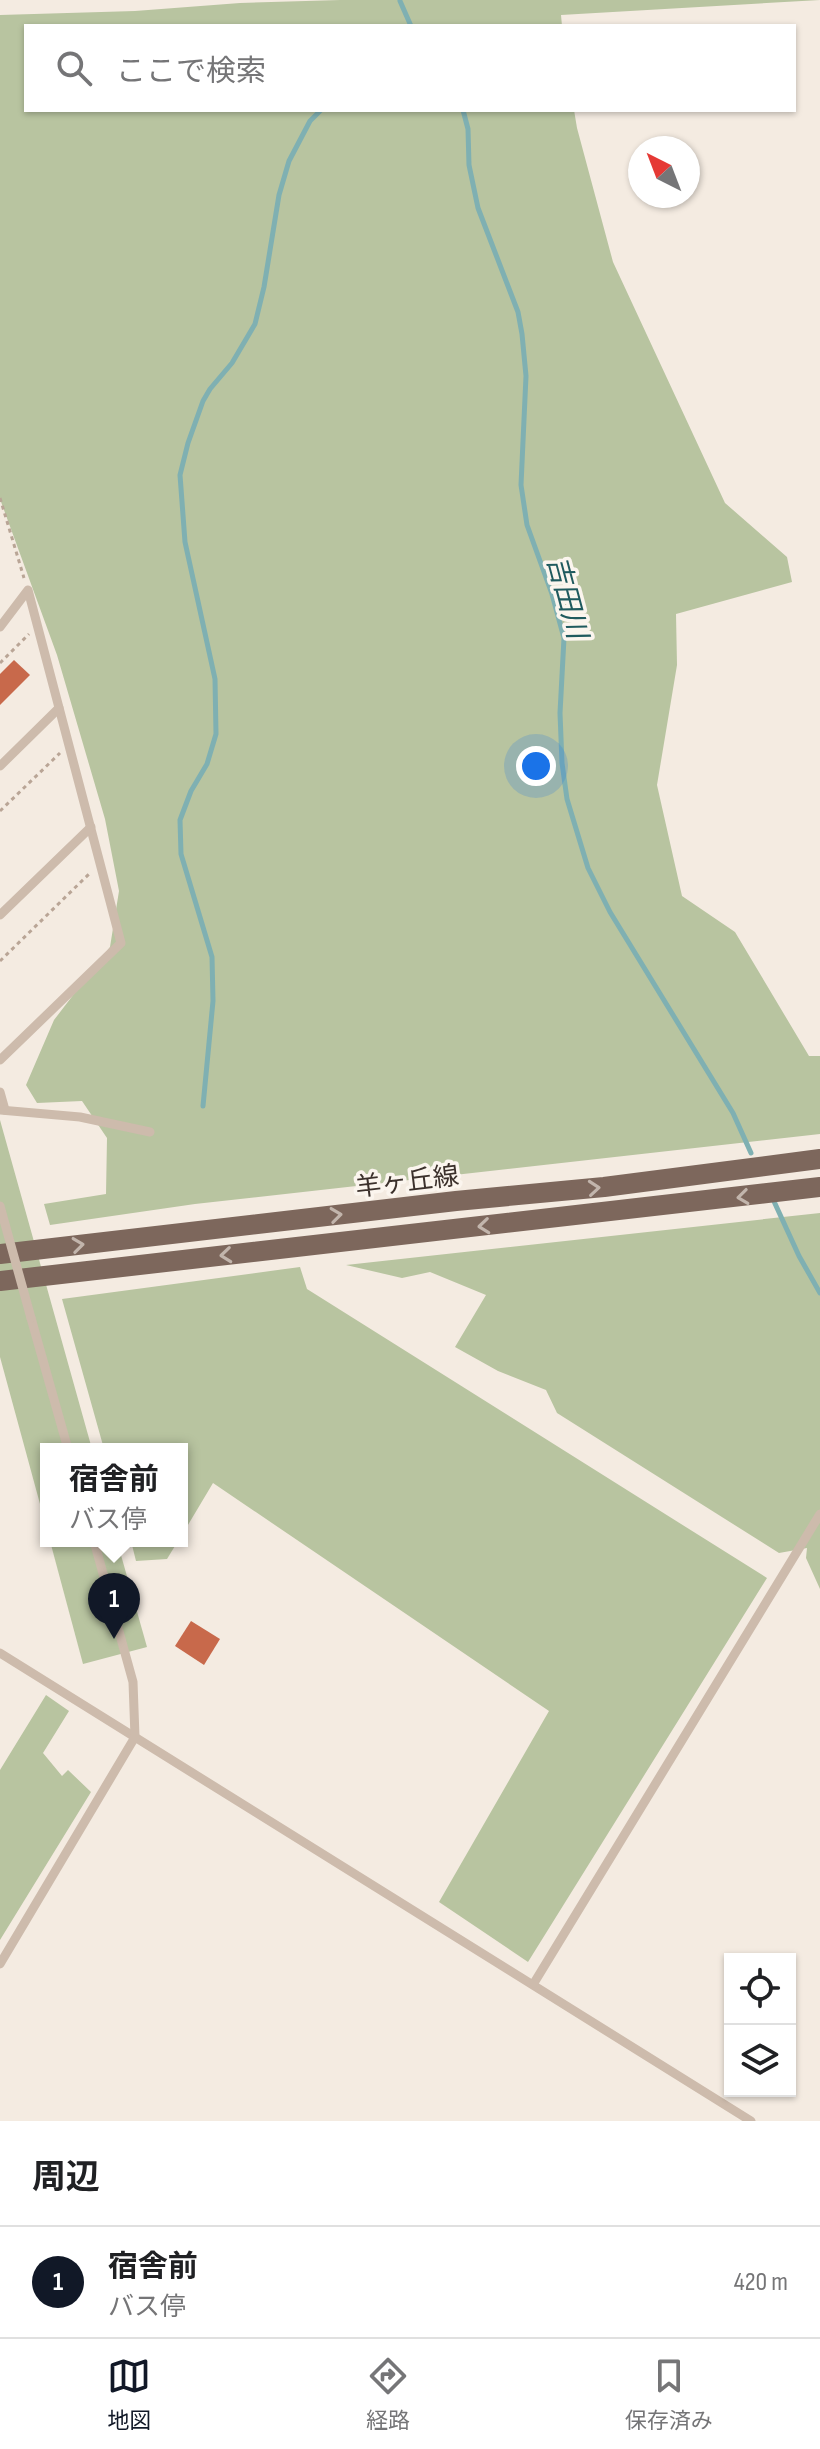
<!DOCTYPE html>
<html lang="ja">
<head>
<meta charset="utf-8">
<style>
	:root { --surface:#fff; --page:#f6f6f6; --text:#202124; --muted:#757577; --line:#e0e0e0; --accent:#111827 }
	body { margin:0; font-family:"Sofia Sans Condensed","Noto Sans JP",sans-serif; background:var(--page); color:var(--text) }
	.controls { position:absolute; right:24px; bottom:24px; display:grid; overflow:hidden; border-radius:0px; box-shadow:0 2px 6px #0004 }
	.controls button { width:72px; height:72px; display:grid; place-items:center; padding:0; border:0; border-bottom:2px solid var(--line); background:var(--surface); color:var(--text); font:40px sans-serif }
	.compass { position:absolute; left:628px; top:136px; width:72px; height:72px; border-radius:50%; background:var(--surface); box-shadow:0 2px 6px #0004; rotate:318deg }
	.you { position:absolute; left:536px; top:766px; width:28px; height:28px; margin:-20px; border:6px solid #fff; border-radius:50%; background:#1a73e8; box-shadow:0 0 0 12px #1a73e833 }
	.badge { display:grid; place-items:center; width:52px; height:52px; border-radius:50%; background:var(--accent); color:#fff; font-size:26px; font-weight:700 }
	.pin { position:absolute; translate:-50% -66px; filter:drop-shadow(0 2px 4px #0008) }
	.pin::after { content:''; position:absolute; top:42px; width:28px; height:24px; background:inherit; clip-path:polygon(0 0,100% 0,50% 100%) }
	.popup { position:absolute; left:40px; top:1443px; width:148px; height:104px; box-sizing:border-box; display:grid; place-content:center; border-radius:0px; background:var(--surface); filter:drop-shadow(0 2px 6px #0005); font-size:26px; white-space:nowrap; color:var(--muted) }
	.popup b { font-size:30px; color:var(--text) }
	.popup::after { content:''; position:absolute; left:50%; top:100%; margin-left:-16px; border:16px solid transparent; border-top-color:var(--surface) }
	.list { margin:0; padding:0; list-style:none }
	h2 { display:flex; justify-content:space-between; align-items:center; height:104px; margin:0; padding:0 32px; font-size:34px }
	h2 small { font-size:26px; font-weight:400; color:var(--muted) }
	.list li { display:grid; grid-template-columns:52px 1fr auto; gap:24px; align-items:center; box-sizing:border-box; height:112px; padding:0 32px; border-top:2px solid var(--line) }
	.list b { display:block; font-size:30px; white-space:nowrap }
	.list p { margin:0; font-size:26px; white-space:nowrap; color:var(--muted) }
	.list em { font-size:26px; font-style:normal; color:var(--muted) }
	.icon { flex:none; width:44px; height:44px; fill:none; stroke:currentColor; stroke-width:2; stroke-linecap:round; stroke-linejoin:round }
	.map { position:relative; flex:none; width:820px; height:2121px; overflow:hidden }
	.search { position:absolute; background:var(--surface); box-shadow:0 2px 6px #0004; left:24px; right:24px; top:24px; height:88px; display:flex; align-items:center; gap:20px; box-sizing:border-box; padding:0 28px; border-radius:0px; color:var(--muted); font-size:30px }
	.sheet { height:216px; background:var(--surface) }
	nav { display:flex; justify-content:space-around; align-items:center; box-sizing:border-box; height:112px; border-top:2px solid var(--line); background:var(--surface); font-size:22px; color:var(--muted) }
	nav a { display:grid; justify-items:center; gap:4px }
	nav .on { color:var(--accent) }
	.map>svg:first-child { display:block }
</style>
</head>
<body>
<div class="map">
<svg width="820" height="2121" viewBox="0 0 820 2121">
	<rect width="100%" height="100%" fill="#f4ebe1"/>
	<g fill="#b8c4a0">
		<path d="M340,0H820L561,15L562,26H26V110H574L577,128L613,262L725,503L787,557L792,582L676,614L677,665L657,785L682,896L735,932L809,1056H820V1134L195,1204L50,1225L44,1204L106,1194L107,1138L82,1101L37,1103L26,1085L54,1020L110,947L119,891L105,819L57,655L0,499V15L135,11L240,3Z"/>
		<path d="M0,1120L92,1449H46V1526L0,1357Z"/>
		<path d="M820,1213V1589L806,1558L807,1548L779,1553L557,1413L546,1390L498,1371L455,1347L486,1295L430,1272L402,1278L346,1265Z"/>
		<path d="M300,1267L307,1289L767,1578L528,1962L439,1902L549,1711L213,1483L182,1535V1449H104L62,1299Z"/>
		<path d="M50,1541H117L147,1647L83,1664Z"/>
		<path d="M131,1541H178L167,1559L136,1561Z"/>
		<path d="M46,1695L69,1711L43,1753L62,1776L68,1770L91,1792L0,1940V1770Z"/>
	</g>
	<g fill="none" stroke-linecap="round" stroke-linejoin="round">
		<g stroke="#7fb0b2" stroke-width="5">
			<path d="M400,1L411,26"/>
			<path d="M463,110L468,129L469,165L478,208L518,312L522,334L526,376L521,485L527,525L552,594L564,638L560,713L562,763L567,799L588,868L610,912L733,1113L751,1153"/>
			<path d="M203,1106L213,1001L212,957L181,854L180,820L191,791L207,764L216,734L215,679L185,542L180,475L188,443L203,401L210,389L232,363L255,324L264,287L279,195L289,161L310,121L321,110"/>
			<path d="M772,1197L799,1256L820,1293"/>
		</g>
	</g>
	<g fill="#c8694b">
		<path d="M14,660L30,675L0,705V674Z"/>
		<path d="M191,1621L220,1639L204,1665L175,1646Z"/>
	</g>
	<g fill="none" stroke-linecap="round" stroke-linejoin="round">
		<g stroke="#b9a596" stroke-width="3" stroke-dasharray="4 4" stroke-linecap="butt">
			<path d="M0,498L24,578"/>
			<path d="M0,663L29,634"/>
			<path d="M0,811L60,753"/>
			<path d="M0,961L89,874"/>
		</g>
		<g stroke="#cdbbac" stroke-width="9">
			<path d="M0,627L28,590L121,943L0,1060"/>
			<path d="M0,766L59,708"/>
			<path d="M0,915L91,827"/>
			<path d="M0,1092L5,1110"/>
			<path d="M0,1110L80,1117L150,1132"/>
			<path d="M31,1318L68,1449"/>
			<path d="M0,1653L751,2121"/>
			<path d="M0,1964L135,1737L133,1682L94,1541"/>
			<path d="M534,1983L820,1514"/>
		</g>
		<g stroke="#7d675c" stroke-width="20">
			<path d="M0,1254L456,1201L604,1187L820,1159"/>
			<path d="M0,1281L820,1187"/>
		</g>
		<path stroke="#cdbbac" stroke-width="9" d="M0,1206L31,1318"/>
	</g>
	<defs><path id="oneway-chevron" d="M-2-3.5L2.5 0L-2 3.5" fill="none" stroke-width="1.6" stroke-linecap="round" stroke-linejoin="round" transform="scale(2)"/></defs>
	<g stroke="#c2b5ac">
		<use href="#oneway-chevron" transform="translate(594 1188) rotate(-5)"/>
		<use href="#oneway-chevron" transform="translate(743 1197) rotate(173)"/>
		<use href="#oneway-chevron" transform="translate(336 1215) rotate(-7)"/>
		<use href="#oneway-chevron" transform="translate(484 1226) rotate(174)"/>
		<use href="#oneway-chevron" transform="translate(78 1245) rotate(-7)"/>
		<use href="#oneway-chevron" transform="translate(226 1255) rotate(174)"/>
	</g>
	<g text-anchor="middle" stroke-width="7" stroke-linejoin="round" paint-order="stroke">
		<g font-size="26" fill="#3b302b" stroke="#fbf5ee">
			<text transform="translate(407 1181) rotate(-7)" y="9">羊ヶ丘線</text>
		</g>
		<g font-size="28" font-style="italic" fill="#1f5a5e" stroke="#fbf5ee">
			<text transform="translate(568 597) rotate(75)" y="10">吉田川</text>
		</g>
	</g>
</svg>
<div class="controls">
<button><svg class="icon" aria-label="locate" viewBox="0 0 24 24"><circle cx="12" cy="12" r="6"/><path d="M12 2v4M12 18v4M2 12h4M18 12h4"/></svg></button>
<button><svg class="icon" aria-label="layers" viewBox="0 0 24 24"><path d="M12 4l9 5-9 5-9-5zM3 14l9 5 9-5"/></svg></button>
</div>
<svg class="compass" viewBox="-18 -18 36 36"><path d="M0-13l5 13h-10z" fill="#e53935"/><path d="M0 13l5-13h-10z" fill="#757577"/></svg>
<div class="you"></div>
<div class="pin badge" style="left:114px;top:1639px">1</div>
<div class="popup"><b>宿舎前</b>バス停</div>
<div class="search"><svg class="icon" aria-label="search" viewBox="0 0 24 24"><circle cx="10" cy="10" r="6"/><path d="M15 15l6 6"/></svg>ここで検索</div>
</div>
<section class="sheet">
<h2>周辺<small></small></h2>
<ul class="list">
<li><span class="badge">1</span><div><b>宿舎前</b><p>バス停</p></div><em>420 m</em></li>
</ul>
</section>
<nav>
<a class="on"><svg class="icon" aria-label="map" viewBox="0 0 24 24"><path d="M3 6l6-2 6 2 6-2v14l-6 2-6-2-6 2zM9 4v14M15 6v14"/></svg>地図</a>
<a><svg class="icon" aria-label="directions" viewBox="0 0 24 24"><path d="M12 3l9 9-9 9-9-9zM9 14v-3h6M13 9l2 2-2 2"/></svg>経路</a>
<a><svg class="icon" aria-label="saved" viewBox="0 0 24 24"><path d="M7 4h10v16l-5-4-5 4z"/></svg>保存済み</a>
</nav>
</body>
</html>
